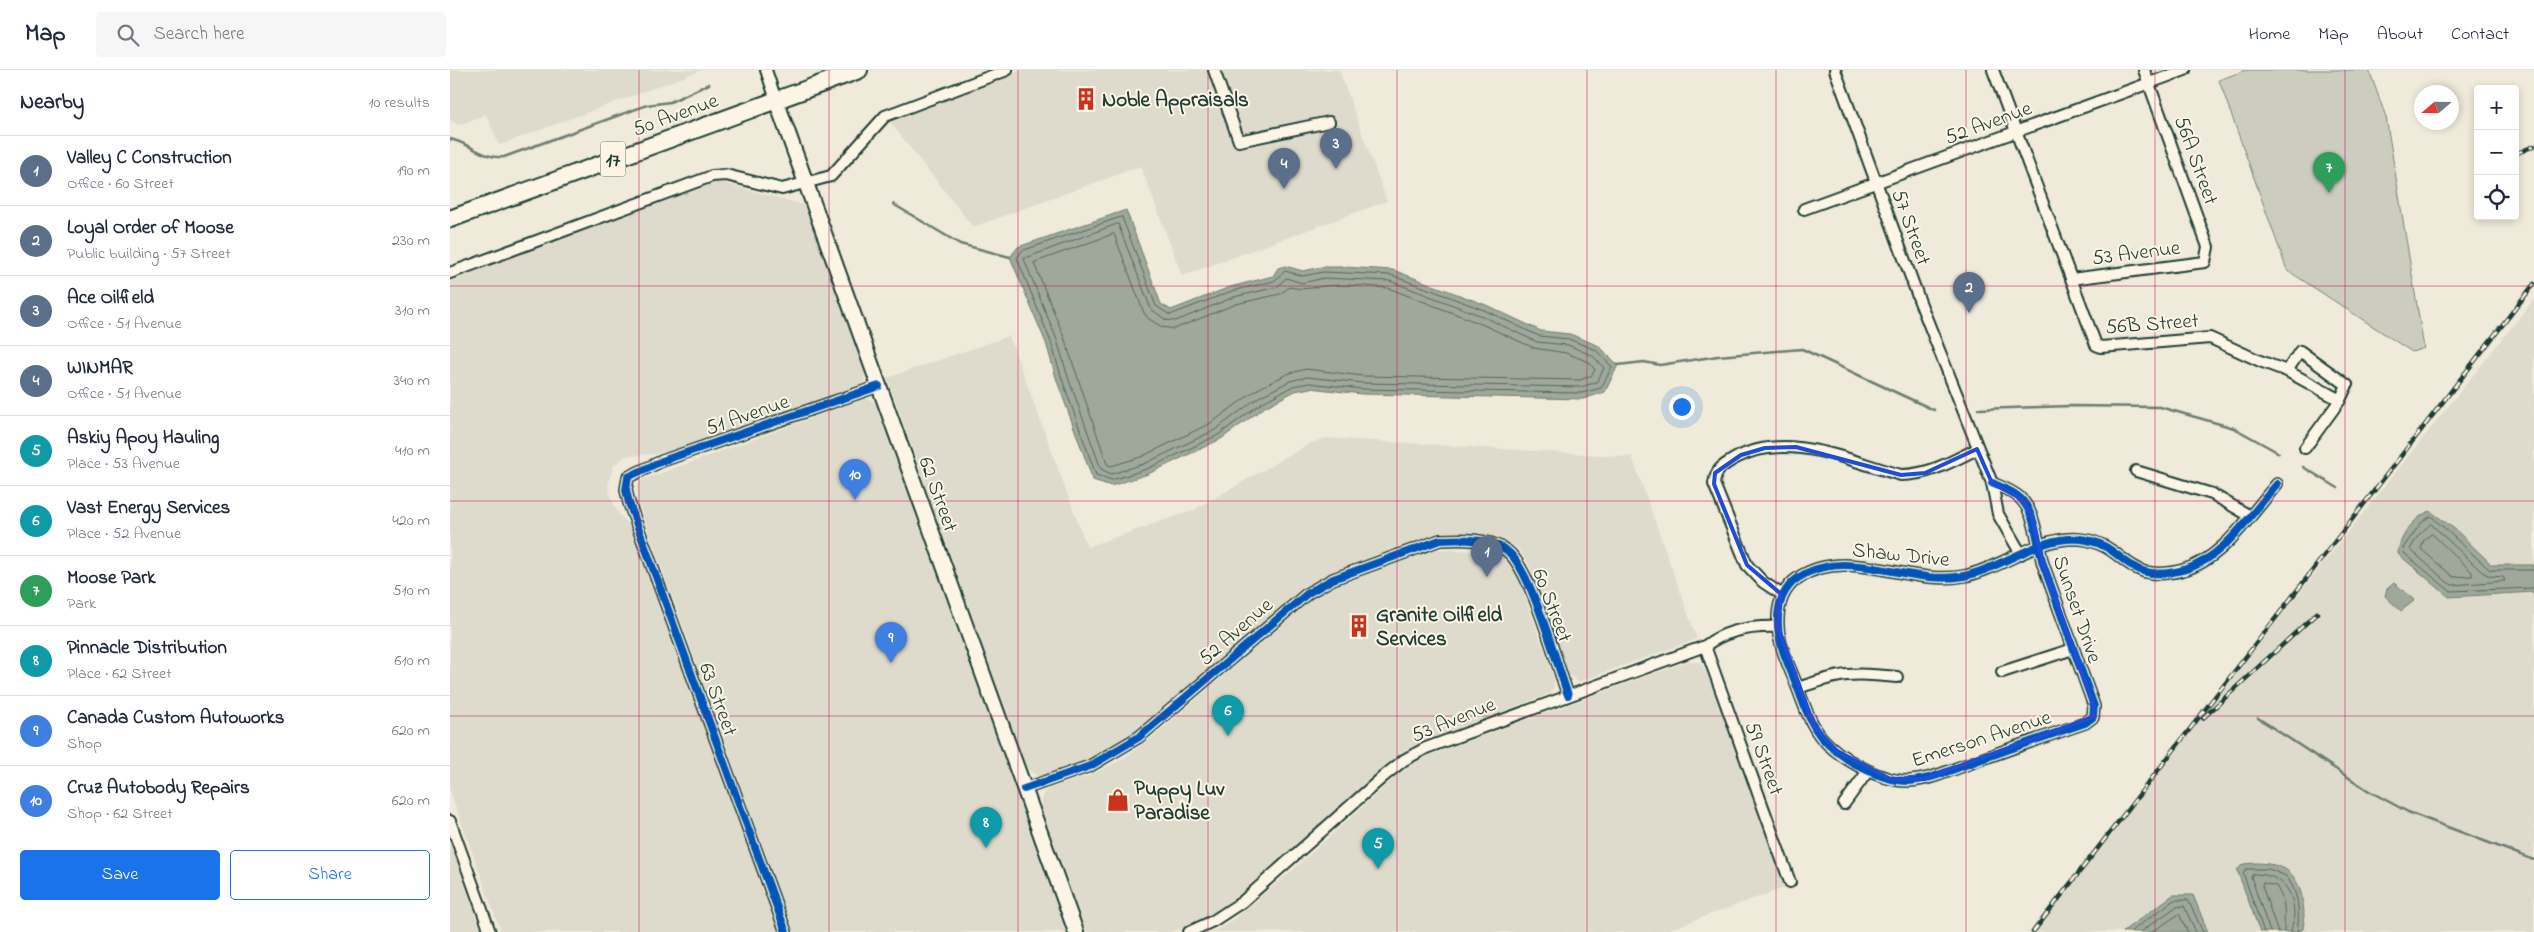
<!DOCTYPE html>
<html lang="en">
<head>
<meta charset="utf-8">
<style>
	:root { --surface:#fff; --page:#f6f6f7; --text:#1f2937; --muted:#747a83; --line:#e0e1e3; --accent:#1a73e8 }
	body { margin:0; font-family:"Indie Flower",sans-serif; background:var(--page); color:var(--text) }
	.controls { position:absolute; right:15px; top:15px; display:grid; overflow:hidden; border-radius:5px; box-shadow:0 2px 8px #0003 }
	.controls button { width:45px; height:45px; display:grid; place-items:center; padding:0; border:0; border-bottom:1px solid var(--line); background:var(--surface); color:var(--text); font:25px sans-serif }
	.compass { position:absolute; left:1964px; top:15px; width:45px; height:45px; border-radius:50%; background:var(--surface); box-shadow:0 2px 8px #0003; rotate:250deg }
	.you { position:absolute; left:1231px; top:336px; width:18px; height:18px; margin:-12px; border:4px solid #fff; border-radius:50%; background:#1a73e8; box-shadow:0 0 0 8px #1a73e833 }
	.badge { display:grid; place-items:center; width:32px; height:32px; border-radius:50%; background:var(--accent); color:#fff; font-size:16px; font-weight:700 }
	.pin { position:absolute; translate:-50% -41px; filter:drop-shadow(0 1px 2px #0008) }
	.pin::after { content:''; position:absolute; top:26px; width:18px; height:15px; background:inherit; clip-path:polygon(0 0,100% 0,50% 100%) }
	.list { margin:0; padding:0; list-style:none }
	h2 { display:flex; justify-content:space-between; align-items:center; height:65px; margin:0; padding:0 20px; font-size:21px }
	h2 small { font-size:16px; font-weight:400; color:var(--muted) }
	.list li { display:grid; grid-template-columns:32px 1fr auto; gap:15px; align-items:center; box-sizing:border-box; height:70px; padding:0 20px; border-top:1px solid var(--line) }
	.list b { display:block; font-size:19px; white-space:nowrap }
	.list p { margin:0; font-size:16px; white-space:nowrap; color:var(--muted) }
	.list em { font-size:16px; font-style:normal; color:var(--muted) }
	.actions { display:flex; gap:10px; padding:15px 20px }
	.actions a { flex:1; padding:11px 0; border:1px solid var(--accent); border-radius:5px; text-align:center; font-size:18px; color:var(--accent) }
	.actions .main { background:var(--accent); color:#fff }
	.icon { flex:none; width:28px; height:28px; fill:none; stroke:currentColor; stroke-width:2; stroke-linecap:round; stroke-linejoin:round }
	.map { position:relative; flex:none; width:2084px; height:862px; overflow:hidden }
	header { display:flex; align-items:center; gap:30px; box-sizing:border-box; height:70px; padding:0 25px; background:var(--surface); border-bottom:1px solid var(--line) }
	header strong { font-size:24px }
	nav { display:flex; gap:28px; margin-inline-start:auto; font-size:18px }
	.search { width:350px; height:45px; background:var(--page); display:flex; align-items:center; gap:12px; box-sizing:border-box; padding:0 18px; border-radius:5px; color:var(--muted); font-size:19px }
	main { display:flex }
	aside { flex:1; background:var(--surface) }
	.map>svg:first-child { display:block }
</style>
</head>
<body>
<header>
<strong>Map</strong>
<div class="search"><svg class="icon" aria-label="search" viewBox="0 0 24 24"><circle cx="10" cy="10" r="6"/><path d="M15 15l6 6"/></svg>Search here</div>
<nav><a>Home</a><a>Map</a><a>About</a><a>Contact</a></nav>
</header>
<main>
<aside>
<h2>Nearby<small>10 results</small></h2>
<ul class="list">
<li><span class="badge" style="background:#5c6f8a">1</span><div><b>Valley C Construction</b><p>Office · 60 Street</p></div><em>190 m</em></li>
<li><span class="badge" style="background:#5c6f8a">2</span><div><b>Loyal Order of Moose</b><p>Public building · 57 Street</p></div><em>230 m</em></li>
<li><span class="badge" style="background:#5c6f8a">3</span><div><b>Ace Oilfield</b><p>Office · 51 Avenue</p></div><em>310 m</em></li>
<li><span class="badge" style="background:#5c6f8a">4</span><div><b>WINMAR</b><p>Office · 51 Avenue</p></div><em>340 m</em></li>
<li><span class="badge" style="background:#0f9aa8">5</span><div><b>Askiy Apoy Hauling</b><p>Place · 53 Avenue</p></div><em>410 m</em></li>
<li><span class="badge" style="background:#0f9aa8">6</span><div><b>Vast Energy Services</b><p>Place · 52 Avenue</p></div><em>420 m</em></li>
<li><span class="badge" style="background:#2e9e5b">7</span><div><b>Moose Park</b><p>Park</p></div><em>510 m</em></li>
<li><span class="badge" style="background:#0f9aa8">8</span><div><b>Pinnacle Distribution</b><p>Place · 62 Street</p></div><em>610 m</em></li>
<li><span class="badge" style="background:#3f7fe0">9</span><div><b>Canada Custom Autoworks</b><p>Shop</p></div><em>620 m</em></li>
<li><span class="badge" style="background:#3f7fe0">10</span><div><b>Cruz Autobody Repairs</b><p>Shop · 62 Street</p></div><em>620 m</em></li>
</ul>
<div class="actions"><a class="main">Save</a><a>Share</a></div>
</aside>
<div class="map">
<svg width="2084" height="862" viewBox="0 0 2084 862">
	<rect width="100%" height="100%" fill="#efeada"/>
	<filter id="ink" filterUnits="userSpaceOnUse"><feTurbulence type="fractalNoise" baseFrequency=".02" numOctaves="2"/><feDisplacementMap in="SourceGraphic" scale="10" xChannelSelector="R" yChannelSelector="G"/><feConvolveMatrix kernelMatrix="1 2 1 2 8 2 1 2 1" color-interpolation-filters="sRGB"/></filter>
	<g filter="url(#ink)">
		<g fill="#dedbcc">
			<path d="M0,0H252L49,75L36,44L9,55L0,50Z"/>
			<path d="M573,0H889L937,131L732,206L691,96L523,157L440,52L445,47Z"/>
			<path d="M263,113H273L354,135L415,301L414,312L408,316L243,375L206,384L176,386L164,395L158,414L161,428L169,444L186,463L329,862H51L0,721V209Z"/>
			<path d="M2084,229V862H1579Z"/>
			<path d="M559,266L637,477L744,440L859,374L875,368L1182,387L1247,569L1128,612L1118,604L1080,497L1068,478L1049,468L1005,462L984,465L864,511L825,541L692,660L664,678L638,691L591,707L584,704L577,699L437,308Z"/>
			<path d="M420,329L426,334L616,862H344L187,430V417L192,410L411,330Z"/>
			<path d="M986,479L1040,482L1055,487L1065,498L1104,608V617L1099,624L977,670L950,683L772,839L755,850L722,862H636L591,737L593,723L600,718L641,705L673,689L709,662L859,530L886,516Z"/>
			<path d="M1239,591L1250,593L1256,600L1336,817L1212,862H761L777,854L838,804L954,699L982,684Z"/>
			<path d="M0,773L32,862H0Z"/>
		</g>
		<path fill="#cccdbf" stroke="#76857a" d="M1796,0H1919L1936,47L1974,278L1962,282L1837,200L1769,10Z"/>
		<g fill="#9fa89a" stroke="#6c7d71">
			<path d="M676,140L711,234L721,240L780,217L823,206L828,198L835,196L853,201L872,197H893L943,200L1036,235L1091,261L1120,264L1149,276L1168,295L1155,322L1133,329L912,324L860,318L845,321L815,337L771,369L698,404L661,416L643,410L607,311L596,273L560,187L568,177Z"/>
			<path d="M1980,441L2006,460L2042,495H2084V522L1999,527L1948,484C1948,468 1965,446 1980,441Z"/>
			<path d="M1944,513L1965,530L1951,541L1935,526L1937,519Z"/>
			<path d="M1804,793C1813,793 1823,794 1831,797C1853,806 1856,840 1853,859L1848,862H1810L1787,800L1793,794Z"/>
			<path d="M1723,825H1743L1758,862H1672Z"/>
		</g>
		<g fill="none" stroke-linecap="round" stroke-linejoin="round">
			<g stroke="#52685d" stroke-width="1">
				<path d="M672,147L706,236L720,245L782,221L824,211L835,201L853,206L873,202L941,205L1034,240L1089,266L1119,269L1146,280L1162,297L1151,318L1132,323L912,319L859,313L843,316L813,332L768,365L697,399L662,410L646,405L612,309L601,272L567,188L572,181Z"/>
				<path d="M668,154L701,239L716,250L726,251L784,227L827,217L836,208L852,213L874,208L940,211L1032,246L1087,272L1118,275L1143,286L1154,298L1147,312L1131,317L913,313L857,307L840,311L809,327L765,360L694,394L661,404L651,399L618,307L607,270L574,189Z"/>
				<path d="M664,164L694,243L699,249L712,257L724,259L786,234L830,224L839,217C853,220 861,218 874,216C895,214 917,216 938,218L1029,253L1084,278L1116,283L1139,292L1145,300L1141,306L1130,310L913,306L856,299L837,304L806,320L761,353L691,387L661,396L657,394L614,267L584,193Z"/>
				<path d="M1981,454L2032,502L2040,506L2053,507L2055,511L2002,515L1997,512L1960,479L1968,466Z"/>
				<path d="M1982,464L2022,502V506L2003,507L1971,479L1974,470Z"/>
				<path d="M2084,500H2040L1981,446L1971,453L1953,478L1954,483L2000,521L2084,518"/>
				<path d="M1680,862L1724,830H1738L1753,862"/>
				<path d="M1690,862L1726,837L1734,836L1746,862"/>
				<path d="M1702,862L1729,844L1738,862"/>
				<path d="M1814,862L1793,803L1796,799H1819L1836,806C1849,823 1850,842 1847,862"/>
				<path d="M1820,862L1801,807L1803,804C1830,804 1844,818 1844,846C1844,852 1841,857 1841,862"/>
				<path d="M1828,862L1812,816L1813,813L1826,816C1837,834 1834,843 1834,862"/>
			</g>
			<g stroke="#6c7d71" stroke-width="2.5">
				<path d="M0,69C20,73 32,89 54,87L197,35L220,32L259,14"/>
				<path d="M443,134L510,174L560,187"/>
				<path d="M1168,295L1194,292L1210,295L1268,286L1352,279L1484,340"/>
				<path d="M1528,339L1620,336L1710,337L1784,358L1829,383"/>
				<path d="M1853,397L1888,418"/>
				<path d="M1808,648L1919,721L1958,742L2084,790"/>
			</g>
			<defs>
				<g id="street">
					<path d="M316,0L326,30"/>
					<path d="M764,0L789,71L879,52"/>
					<path d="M1385,0L1470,232L1542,413L1548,444L1571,484"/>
					<path d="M1543,0L1646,275L1651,277L1760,268L1810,291L1837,301L1890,330"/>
					<path d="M1354,139L1735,0"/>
					<path d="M0,203L262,106L276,105L332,119L381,106L435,46L557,0"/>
					<path d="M1621,209L1755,192L1758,177L1694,0"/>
					<path d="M1837,301L1850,281L1897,315L1890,330L1855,378"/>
					<path d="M1686,401L1762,424L1800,446"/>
					<path d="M1542,413C1551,417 1563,421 1570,428C1586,443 1587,473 1593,494L1644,636L1643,647L1635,653C1597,666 1559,679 1521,693C1501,700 1480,710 1459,711C1431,712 1389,688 1371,667C1362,656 1356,641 1351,627C1344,605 1329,580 1328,556C1327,537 1332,519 1348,508C1398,475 1459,517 1514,506C1555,498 1594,461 1637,470C1677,478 1676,515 1733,500C1772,490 1801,444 1827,414"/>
					<path d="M1331,524L1313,512L1297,495L1264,414C1266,399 1272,396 1284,389C1336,360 1399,391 1451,405C1479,405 1503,391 1527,379"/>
					<path d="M1255,576L1340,812"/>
					<path d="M1552,602L1623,579"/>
					<path d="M1348,618C1391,603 1402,602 1447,607"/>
					<path d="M574,719L640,696L689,667L858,523L883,509L990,470C1010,469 1040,468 1057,481C1080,497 1107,595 1118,625"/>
					<path d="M1394,734L1418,701"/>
					<path d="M0,751L40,862"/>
					<path d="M336,862L179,433L176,420L178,407L212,391L429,316"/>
					<path d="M739,862L763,851L792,832L934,706L954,690L976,678L1255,576C1276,560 1302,556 1328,557"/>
				</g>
				<path id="secondary" d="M326,30L626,862"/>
				<path id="primary" d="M0,149L409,0"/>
			</defs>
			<use href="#street" stroke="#1f3d34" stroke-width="14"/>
			<use href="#secondary" stroke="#1f3d34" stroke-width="18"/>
			<use href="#primary" stroke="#1f3d34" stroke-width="20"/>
			<use href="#street" stroke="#fcf5e5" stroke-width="10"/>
			<use href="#secondary" stroke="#fcf5e5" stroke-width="14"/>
			<use href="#primary" stroke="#fcf5e5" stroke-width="16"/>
			<defs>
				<g id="rail">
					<path d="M2065,84L2084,76"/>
					<path d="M1753,648L1867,543"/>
					<path d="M1583,862L2084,214"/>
				</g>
			</defs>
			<use href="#rail" stroke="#1f3d34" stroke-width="4.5"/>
			<use href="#rail" stroke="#fcf5e5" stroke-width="2.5" stroke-dasharray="8" stroke-linecap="butt"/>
			<defs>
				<g id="cycleway">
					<path d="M1542,413C1551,417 1563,421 1570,428C1586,443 1587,473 1593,494L1644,636L1643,647L1635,653C1597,666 1559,679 1521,693C1501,700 1480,710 1459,711C1431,712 1389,688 1371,667C1362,656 1356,641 1351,627C1344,605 1329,580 1328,556C1327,537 1332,519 1348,508C1398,475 1459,517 1514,506C1555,498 1594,461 1637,470C1677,478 1676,515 1733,500C1772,490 1801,444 1827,414"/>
					<path d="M574,719L640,696L689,667L858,523L883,509L990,470C1010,469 1040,468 1057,481C1080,497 1107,595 1118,625"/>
					<path d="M336,862L179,433L176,420L178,407L212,391L429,316"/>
				</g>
			</defs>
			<use href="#cycleway" stroke="#fcf5e5" stroke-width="11"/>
			<use href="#cycleway" stroke="#0057b8" stroke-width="8"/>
		</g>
	</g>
	<path fill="none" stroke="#1d4ed8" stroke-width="4" stroke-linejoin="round" d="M1346,377L1451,405L1475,403L1527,379L1542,413L1570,428L1581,443L1593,494L1644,636L1643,647L1474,709H1440L1387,681L1364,656L1328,557L1331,524L1297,495L1264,414L1265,403L1291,385L1315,378Z"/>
	<path fill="none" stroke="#c2185b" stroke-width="1" stroke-opacity="0.55" d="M189,0V862M379,0V862M568,0V862M758,0V862M947,0V862M1137,0V862M1326,0V862M1516,0V862M1705,0V862M1895,0V862M0,216H2084M0,431H2084M0,646H2084"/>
	<defs>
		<symbol id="building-bare" viewBox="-9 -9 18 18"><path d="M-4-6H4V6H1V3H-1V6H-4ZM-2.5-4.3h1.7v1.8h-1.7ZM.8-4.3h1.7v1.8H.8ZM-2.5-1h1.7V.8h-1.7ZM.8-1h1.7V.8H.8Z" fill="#c8321e" stroke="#fcf5e5" stroke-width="2.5" paint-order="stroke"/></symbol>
		<symbol id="shop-bare" viewBox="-9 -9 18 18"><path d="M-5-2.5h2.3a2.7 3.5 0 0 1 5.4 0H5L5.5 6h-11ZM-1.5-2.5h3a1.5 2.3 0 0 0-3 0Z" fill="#c8321e" stroke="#fcf5e5" stroke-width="2.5" paint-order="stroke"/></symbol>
	</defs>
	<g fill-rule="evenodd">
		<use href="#building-bare" x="620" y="13" width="32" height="32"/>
		<use href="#building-bare" x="893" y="540" width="32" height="32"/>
		<use href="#shop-bare" x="652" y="714" width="32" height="32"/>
	</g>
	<g text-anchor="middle" stroke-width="4" stroke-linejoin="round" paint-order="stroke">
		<rect fill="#fcf5e5" stroke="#617469" stroke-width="1" x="150.5" y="71.5" width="25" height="35" rx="4"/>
		<g font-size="20" font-weight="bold" fill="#1f3d34">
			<text x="163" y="96">17</text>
		</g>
		<g font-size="21" font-weight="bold" fill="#1f3d34" stroke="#fcf5e5" text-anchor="start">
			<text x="652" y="36">Noble Appraisals</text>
			<text x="926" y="551">Granite Oilfield<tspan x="926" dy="24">Services</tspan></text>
			<text x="684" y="725">Puppy Luv<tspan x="684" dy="24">Paradise</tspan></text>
		</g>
		<g font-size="21" fill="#1f3d34" stroke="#fcf5e5">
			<text transform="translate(225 44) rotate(-20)" y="7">50 Avenue</text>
			<text transform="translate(1538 52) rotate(-20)" y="7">52 Avenue</text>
			<text transform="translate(1747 90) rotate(70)" y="7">56A Street</text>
			<text transform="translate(1462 157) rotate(70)" y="7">57 Street</text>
			<text transform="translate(1686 182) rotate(-7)" y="7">53 Avenue</text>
			<text transform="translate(1702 253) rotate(-4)" y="7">56B Street</text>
			<text transform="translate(297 344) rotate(-19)" y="7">51 Avenue</text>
			<text transform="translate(489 424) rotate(70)" y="7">62 Street</text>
			<text transform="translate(1451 484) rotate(6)" y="7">Shaw Drive</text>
			<text transform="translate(1103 535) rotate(69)" y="7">60 Street</text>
			<text transform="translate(1628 539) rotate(71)" y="7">Sunset Drive</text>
			<text transform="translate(785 561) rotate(-41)" y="7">52 Avenue</text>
			<text transform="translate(269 629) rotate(70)" y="7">63 Street</text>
			<text transform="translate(1003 649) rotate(-22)" y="7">53 Avenue</text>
			<text transform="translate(1531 668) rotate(-18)" y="7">Emerson Avenue</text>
			<text transform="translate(1315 688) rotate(70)" y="7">59 Street</text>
		</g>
	</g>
</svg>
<div class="controls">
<button>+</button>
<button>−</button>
<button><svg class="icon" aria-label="locate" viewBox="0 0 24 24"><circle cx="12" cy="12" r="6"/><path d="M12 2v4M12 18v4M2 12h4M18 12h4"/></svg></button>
</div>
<svg class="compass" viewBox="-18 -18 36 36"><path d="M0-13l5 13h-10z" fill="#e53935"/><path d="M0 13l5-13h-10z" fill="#747a83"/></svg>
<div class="you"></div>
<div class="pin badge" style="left:1037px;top:507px;background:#5c6f8a">1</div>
<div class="pin badge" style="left:1519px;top:243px;background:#5c6f8a">2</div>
<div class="pin badge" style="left:886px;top:99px;background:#5c6f8a">3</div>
<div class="pin badge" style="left:834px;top:119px;background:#5c6f8a">4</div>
<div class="pin badge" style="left:928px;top:799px;background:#0f9aa8">5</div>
<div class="pin badge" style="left:778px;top:666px;background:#0f9aa8">6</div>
<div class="pin badge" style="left:1879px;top:123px;background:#2e9e5b">7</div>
<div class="pin badge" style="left:536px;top:778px;background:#0f9aa8">8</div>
<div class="pin badge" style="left:441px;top:593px;background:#3f7fe0">9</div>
<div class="pin badge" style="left:405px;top:430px;background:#3f7fe0">10</div>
</div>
</main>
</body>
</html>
